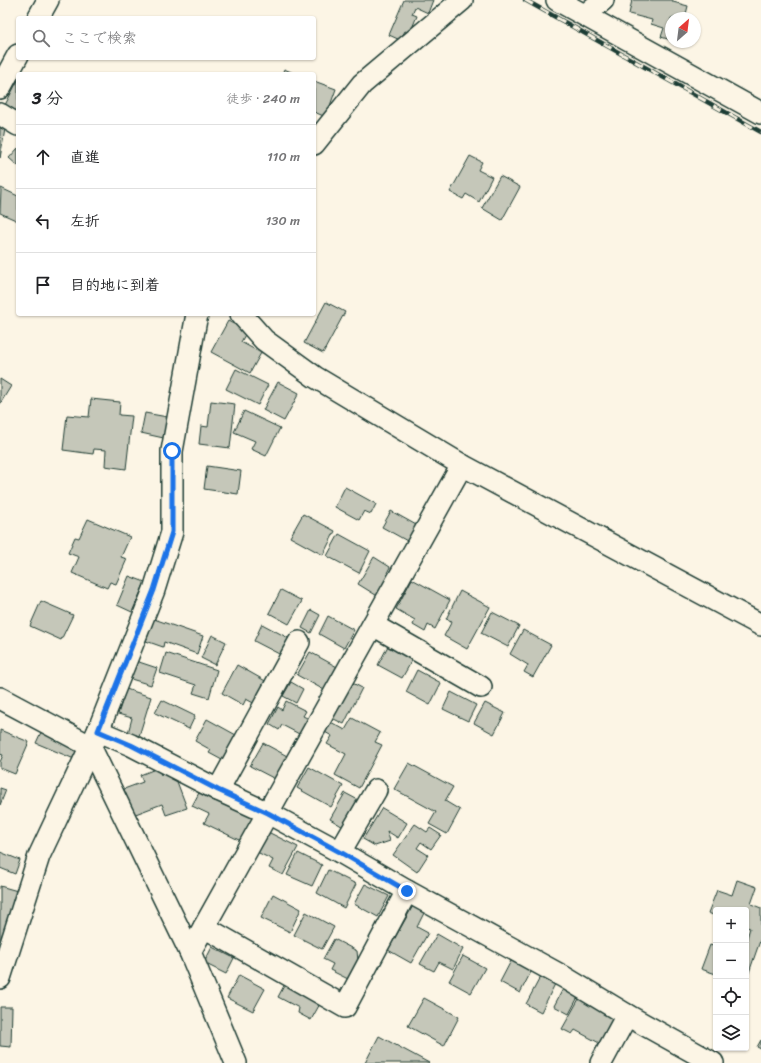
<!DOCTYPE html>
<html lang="ja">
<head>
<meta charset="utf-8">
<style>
	:root { --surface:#fff; --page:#f6f6f6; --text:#202124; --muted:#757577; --line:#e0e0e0 }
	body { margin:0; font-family:Sriracha,"Klee One",sans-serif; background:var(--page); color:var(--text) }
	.controls { position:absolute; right:12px; bottom:12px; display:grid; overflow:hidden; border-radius:4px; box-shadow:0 1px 3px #0004 }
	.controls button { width:36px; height:36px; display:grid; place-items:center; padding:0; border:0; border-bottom:1px solid var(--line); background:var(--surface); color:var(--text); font:20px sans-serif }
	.compass { position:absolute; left:665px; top:12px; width:36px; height:36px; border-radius:50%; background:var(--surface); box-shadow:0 1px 3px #0004; rotate:28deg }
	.stop { position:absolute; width:12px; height:12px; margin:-9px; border:3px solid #1a73e8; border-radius:50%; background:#fff }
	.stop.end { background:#1a73e8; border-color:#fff; box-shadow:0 1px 4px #0008 }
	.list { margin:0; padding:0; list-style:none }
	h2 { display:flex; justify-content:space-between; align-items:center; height:52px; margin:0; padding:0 16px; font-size:17px }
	h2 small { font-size:13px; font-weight:400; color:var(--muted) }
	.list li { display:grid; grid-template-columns:26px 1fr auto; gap:12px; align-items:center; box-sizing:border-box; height:64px; padding:0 16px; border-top:1px solid var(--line) }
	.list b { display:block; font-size:15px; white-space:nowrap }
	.list em { font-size:13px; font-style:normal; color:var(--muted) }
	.icon { flex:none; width:22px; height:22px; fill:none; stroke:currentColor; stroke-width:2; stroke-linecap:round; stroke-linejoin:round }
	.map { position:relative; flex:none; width:761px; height:1063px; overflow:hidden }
	.search { position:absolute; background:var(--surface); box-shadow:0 1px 3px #0004; left:16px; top:16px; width:300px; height:44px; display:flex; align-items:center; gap:10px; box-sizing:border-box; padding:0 14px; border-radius:4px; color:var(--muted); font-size:15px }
	.panel { position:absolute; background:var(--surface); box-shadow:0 1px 3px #0004; left:16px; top:72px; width:300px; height:244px; border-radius:4px }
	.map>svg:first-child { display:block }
</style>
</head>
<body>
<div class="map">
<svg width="761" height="1063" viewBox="0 0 761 1063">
	<rect width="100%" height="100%" fill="#fcf5e5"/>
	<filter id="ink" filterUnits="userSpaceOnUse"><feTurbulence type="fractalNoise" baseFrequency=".025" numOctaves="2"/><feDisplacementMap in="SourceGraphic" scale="8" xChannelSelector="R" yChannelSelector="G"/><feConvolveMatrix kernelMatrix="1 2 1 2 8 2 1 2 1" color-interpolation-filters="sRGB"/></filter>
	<g filter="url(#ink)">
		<g fill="#c5c7b9" stroke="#1f3d34">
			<path d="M404,0H433L428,13L415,7L412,14L417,16L410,33L405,31L400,40L389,35Z"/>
			<path d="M632,0H673V2L688,6L685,18H671V40L661,37L664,28L651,24L652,20L629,14Z"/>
			<path d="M284,69L296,74H282Z"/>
			<path d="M18,80V112L5,105Z"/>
			<path d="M314,81L336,89L326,117L314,112Z"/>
			<path d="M0,128L5,129L0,158Z"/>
			<path d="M18,148V166L9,158Z"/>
			<path d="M470,156L482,162L478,170L492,177L479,202L466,194L463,199L450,192Z"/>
			<path d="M500,176L520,187L502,220L482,208Z"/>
			<path d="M1,188L18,196V221L0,213Z"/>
			<path d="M326,302L345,312L323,353L304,343Z"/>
			<path d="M228,321L247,331L241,342L261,353L250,373L211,352Z"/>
			<path d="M236,369L268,385L258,405L226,389Z"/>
			<path d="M0,379L11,386L0,404Z"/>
			<path d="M278,382L299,393L284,421L263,410Z"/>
			<path d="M91,399L120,402L119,415L132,416L126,469L105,466L106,450L94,449L93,454L63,450L67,415L89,417Z"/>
			<path d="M211,401L235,404L230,448L199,444L201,426L208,427Z"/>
			<path d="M244,411L280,428L266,456L251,449L255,441L234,432Z"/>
			<path d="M145,413L173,418L168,439L141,433Z"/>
			<path d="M207,466L241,471L238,494L204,489Z"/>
			<path d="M345,487L376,504L371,514L364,511L359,520L335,507Z"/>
			<path d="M391,511L418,526L409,542L382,527Z"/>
			<path d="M303,514L335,531L323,555L290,537Z"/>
			<path d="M88,519L130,537L121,557L127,559L116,584L110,582L107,588L72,573L79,557L68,553L75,537L79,538Z"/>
			<path d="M339,534L370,551L359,573L327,556Z"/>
			<path d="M374,557L390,567L387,573L392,576L379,597L358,584Z"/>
			<path d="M129,576L145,582L132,612L117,605Z"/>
			<path d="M412,579L450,600L435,629L428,625L425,632L413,625L415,620L396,609Z"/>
			<path d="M281,590L302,601L289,624L269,613Z"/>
			<path d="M460,591L490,607L467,649L444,636L452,621L446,619Z"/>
			<path d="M41,601L73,615L61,640L30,626Z"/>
			<path d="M311,610L320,615L311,633L302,628Z"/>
			<path d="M492,612L519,626L508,647L481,633Z"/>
			<path d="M328,616L354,630L344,648L319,634Z"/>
			<path d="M154,619L203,636L197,654L164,642L163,647L146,641Z"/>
			<path d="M262,624L292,640L283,656L254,641Z"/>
			<path d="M523,630L551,645L533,677L524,672L528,665L510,654Z"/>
			<path d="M212,635L226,642L215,665L201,658Z"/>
			<path d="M389,644L414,657L402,678L378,665Z"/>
			<path d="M310,652L339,668L326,691L297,675Z"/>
			<path d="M166,653L217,670L209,698L193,693L196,685L160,673Z"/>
			<path d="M136,661L157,668L151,685L131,679Z"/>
			<path d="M237,665L269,683L257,705L246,699L243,705L222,693Z"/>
			<path d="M417,670L441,683L430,705L406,692Z"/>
			<path d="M347,680L362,688L344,724L328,716Z"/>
			<path d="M291,682L303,689L296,703L283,696Z"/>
			<path d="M126,689L151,697L139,736L128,733L132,718L118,714Z"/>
			<path d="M451,692L476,705L468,721L443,709Z"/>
			<path d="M162,700L195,716L189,729L155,713Z"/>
			<path d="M286,701L306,711L303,716L311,720L303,736L282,725L279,730L269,724L278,707L282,710Z"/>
			<path d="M485,703L505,713L494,734L474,723Z"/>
			<path d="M352,718L380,733L375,742L382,745L359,788L335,775L346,754L327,744L332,736L323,731L329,721L345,730Z"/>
			<path d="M207,719L236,735L222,760L209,753L211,750L195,741Z"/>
			<path d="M0,730L29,742L15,774L0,768V762L3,755L0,754Z"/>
			<path d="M42,730L84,748L79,761L36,743Z"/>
			<path d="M263,743L289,757L277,780L250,766Z"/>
			<path d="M409,763L453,787L445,801L460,810L447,834L429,824L436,812L394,789Z"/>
			<path d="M309,767L343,786L331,807L297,788Z"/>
			<path d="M158,768L161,775L173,771L187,808L166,815L162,804L133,815L124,789L143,782L140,775Z"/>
			<path d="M0,788L6,790L0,805Z"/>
			<path d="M201,789L256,816L243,842L204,823L209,814L192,806Z"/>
			<path d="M345,793L360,801L345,828L330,819Z"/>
			<path d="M382,808L407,823L398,838L387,831L390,841L375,846L363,839Z"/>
			<path d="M415,824L427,832L430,828L441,835L431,849L421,842L417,848L428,855L417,872L393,855Z"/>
			<path d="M268,832L298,847L283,875L269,868L273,860L257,852Z"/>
			<path d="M0,852L20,860L15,874L0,868Z"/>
			<path d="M298,853L322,865L312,886L287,875Z"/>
			<path d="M328,870L356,884L344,908L317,893Z"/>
			<path d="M737,880L757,887L751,904L761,908V938L746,981V941L750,928L746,927V910H716V916L708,913L717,890L732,895Z"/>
			<path d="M365,884L389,896L378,917L354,904Z"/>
			<path d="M0,886L21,892L0,958Z"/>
			<path d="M273,894L301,909L290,932L261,918Z"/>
			<path d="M414,904L425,911L417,927L428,933L411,963L388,950Z"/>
			<path d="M306,912L334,927L322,949L294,935Z"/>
			<path d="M437,934L463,949L453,969L439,962L434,971L420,964Z"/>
			<path d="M334,939L357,951L358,960L348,979L330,970L333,964L323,959Z"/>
			<path d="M710,945L716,947V974L701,969Z"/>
			<path d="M212,947L234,958L226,974L204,963Z"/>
			<path d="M463,956L485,968L471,993L449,981Z"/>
			<path d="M512,959L532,970L520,993L500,982Z"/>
			<path d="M542,974L556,982L541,1012L526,1004Z"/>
			<path d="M239,975L265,989L253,1011L227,998Z"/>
			<path d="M286,982L321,1002L311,1020L298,1013L299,1008L278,997Z"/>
			<path d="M564,987L579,995L569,1014L554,1006Z"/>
			<path d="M580,997L616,1012L611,1020L615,1023L603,1045L575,1030L572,1034L562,1029Z"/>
			<path d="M424,998L459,1017L444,1046L408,1026Z"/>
			<path d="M0,1007H12L11,1047L0,1046Z"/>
			<path d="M379,1036L429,1063H365Z"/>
			<path d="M761,1040V1049L757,1047Z"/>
		</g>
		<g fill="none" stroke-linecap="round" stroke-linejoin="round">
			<defs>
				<g id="street">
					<path d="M557,0L761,113"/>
					<path d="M585,15L603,0"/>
					<path d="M38,18L48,0"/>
					<path d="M0,88L18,55"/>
					<path d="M0,114L18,125"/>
					<path d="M314,144L362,84L462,0"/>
					<path d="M241,314L264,340L315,377L462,465L761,625"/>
					<path d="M373,625L481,687"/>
					<path d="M0,698L90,746L190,952L236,1063"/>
					<path d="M98,731L131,745L218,790L268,813L340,852L407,891L564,977L627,1015L713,1063"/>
					<path d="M218,790L299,642"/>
					<path d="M340,852L376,790"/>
					<path d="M204,927L345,1007L407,891"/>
					<path d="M190,952L462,465"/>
					<path d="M0,978L39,856L98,731L154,590L172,532V451L197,314"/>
					<path d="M601,1063L627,1015"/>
				</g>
			</defs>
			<use href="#street" stroke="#1f3d34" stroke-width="24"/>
			<use href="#street" stroke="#fcf5e5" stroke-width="21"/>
			<defs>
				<path id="rail" d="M525,0L761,132"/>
			</defs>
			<use href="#rail" stroke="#1f3d34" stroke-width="4.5"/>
			<use href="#rail" stroke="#fcf5e5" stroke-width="3" stroke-dasharray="9" stroke-linecap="butt"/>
		</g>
	</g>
	<g fill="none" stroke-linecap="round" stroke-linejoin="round" filter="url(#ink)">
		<path stroke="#1a73e8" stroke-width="5" d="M172,451V532L154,590L98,731L131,745L218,790L268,813L340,852L407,891"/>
	</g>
</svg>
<div class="controls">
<button>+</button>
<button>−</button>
<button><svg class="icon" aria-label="locate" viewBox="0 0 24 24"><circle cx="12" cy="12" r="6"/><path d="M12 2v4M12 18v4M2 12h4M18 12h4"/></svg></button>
<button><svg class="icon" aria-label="layers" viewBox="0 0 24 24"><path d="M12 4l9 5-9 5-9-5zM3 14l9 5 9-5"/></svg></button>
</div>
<svg class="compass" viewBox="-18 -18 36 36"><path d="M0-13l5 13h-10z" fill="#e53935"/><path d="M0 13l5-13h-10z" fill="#757577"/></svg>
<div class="stop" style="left:172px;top:451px"></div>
<div class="stop end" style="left:407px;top:891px"></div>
<div class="search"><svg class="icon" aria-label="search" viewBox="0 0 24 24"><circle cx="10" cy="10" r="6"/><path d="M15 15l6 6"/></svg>ここで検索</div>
<section class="panel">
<h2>3 分<small>徒歩 · 240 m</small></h2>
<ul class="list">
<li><svg class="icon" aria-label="ahead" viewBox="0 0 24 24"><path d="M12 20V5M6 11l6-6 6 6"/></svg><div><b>直進</b></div><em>110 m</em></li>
<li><svg class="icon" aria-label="left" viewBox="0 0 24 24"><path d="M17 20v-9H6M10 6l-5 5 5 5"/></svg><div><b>左折</b></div><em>130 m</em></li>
<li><svg class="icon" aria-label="arrive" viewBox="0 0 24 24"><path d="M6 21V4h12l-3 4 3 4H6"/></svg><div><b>目的地に到着</b></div></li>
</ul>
</section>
</div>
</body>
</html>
